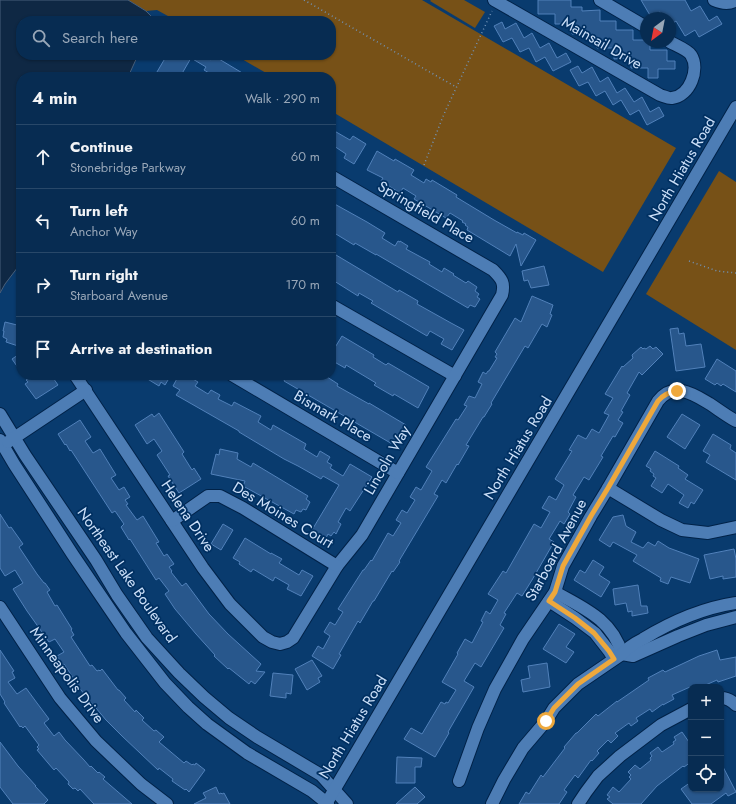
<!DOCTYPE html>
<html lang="en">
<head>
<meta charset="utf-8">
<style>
	:root { --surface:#072c52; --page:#103459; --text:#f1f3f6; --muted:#98a7b8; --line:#284869 }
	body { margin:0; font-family:Jost,sans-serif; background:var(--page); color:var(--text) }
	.controls { position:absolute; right:12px; bottom:12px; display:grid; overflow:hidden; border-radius:8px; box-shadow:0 1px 3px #0004 }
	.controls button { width:36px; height:36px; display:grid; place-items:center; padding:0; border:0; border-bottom:1px solid var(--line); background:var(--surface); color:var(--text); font:20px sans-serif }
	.compass { position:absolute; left:640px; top:12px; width:36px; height:36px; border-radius:50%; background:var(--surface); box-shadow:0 1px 3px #0004; rotate:212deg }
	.stop { position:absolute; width:12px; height:12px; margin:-9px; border:3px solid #eea83c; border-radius:50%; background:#fff }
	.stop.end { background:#eea83c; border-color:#fff; box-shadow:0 1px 4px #0008 }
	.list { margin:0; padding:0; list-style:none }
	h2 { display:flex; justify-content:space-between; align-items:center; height:52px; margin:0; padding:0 16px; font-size:17px }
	h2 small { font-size:13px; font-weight:400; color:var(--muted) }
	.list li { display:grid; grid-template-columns:26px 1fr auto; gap:12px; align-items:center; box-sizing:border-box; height:64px; padding:0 16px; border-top:1px solid var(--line) }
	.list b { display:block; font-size:15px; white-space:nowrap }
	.list p { margin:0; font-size:13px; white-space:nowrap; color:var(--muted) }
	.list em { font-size:13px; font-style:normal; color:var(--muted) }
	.icon { flex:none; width:22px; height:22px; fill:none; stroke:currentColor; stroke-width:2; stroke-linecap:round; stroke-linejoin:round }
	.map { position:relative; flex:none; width:736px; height:804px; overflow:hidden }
	.search { position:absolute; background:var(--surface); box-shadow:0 1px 3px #0004; left:16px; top:16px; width:320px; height:44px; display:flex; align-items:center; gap:10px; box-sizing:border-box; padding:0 14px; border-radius:16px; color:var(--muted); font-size:15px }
	.panel { position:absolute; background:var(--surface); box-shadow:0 1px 3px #0004; left:16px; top:72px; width:320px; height:308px; border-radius:16px }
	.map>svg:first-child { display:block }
</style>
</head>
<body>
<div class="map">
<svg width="736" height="804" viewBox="0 0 736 804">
	<rect width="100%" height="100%" fill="#093b6e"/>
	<g fill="#775117">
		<path d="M128,0H422L676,148L603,272L331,111V77H273L235,55H331V21H177L157,10L146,11Z"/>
		<path d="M431,0H464L485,12L475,28L430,1Z"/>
		<path d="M719,171L736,182V350L646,294Z"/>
	</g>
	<path fill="#0f2844" stroke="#485f7a" d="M0,0H128L146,11L151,16V21H21V55H138L128,77H21V263L5,284L0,293Z"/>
	<g fill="#28578c" stroke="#5181ba">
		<path d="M538,0H571V7H582V11L600,10V21H616V30H633V40H646V42H650V50H667V61H675V69H658V78H648V68H631V58L614,59V48H597V37H590L589,34H572V24H555V14H538Z"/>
		<path d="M641,0H685L691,11L700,6L709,21L717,16L722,24L699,37L695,30L685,36L676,21L670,25V18H663L660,12L651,17Z"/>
		<path d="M502,22L505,29L516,23L524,38L532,33L540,48L549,43L557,58L566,53L571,62L553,71L545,57L536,62L529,48L520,52L512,38L503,42L494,26Z"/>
		<path d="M167,55H204L211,60L214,56L249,77H206L209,73L204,70L206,67L191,58L180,77H154Z"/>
		<path d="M578,66L582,73L592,67L600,82L608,77L617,93L625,88L634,102L642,97L650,112L659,107L664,116L647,125L639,110L630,115L621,100L613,105L605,91L596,96L588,82L579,86L570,70Z"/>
		<path d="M331,129L350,140L353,136L366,144L354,164L344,158L346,154L331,144Z"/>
		<path d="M377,151L394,161L395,159L414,170L411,175L424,183L426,179L431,182L432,180L457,195L456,197L494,220L517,233V232L523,235L524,233L536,240L521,266L516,244L510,256L467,230L468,227L465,225L466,224L462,222L463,221L450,213L446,218L414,199L416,196L403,188L400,193L381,181L383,178L367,170Z"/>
		<path d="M331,202L367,222L385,233L382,238L395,246L398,241L400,242V241L408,246L406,249L430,262L429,264L442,272L444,268L454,274L453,275L466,283L468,281L477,287L475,291L479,294L477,297L480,299L475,307L470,305L468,308L376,254V255L355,243L354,245L331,231Z"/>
		<path d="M331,252L398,292L399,290L418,301L417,304L451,323L464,330L452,350L441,344L444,339L430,331L427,336L371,303L373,301L359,293L358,296L331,279Z"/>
		<path d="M544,266L549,285L531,288L528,280L524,281L522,271Z"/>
		<path d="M532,296L553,305L550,314L552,315L547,327L542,324L528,348L525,346L491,403L492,404L484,417H483L466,445L469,446L458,465L457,464L446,483L442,480L434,494L438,496L399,561L400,562L393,572L392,571L374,601H373L360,623L358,621L339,654L341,655L333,669L312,656L318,646L323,649L330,636L324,632L330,622L335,625L343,612L338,609L363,570H364L371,560L372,561L388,533L393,536L401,523L396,520L402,510L407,513L415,500L410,497L416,487L421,490L432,471L426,467L456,419L458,420L467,406L464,405L469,396L475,398L482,384L478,382L483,372L486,374L488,371H489L497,358L495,357L497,354L495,352L515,318L521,322Z"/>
		<path d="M5,322L21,326V347L6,342L7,339L3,337L4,331H3Z"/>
		<path d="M678,328L679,334L684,333L686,346L701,344L705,367L676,371L670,329Z"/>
		<path d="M342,336L374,355L373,357L386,365L388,363L429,387L418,408L394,394L393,396L374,385L376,383L346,365L345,368L331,360V354Z"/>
		<path d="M650,346L653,349L656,347L663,354L642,375L639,372L627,393L630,395L621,411L623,412L618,420L623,423L615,437L613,436L601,456L603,457L589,480L584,477L573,495L576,497L568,512L570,514L564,524L560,521L549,539L554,542L532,580L522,596L517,593L504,613L506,614L500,625L504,628L481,667L475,663L464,681L474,687L448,732L449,733L435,757L404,739L411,728L422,734L441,702L445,704L446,702L448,703L456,690L442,682L458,654L457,653L465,639L472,643L483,622L481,621L486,611L490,614L498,600L488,594L503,571L506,573L534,524L541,528L550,512L542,508L549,496L556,500L564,485L555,479L572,451L569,450L578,435L586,439L592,429L599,433L609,415L604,413L613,398L605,394L622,366L623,367L633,358L632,355L641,347L643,349L644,348L646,349Z"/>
		<path d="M21,353V372L12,359Z"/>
		<path d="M717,359L736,371V392L723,384L721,386L717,383L715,385L705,379Z"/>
		<path d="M34,375H51L58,385L36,399L25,384L28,382L26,380Z"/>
		<path d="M141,375H171L165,385L161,382L159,386Z"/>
		<path d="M179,375H186L198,382L195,386L208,394L211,390L220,395L218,399L232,406L234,402L261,416L258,422L271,430L273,425L306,444L304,449L317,457L320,451L330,457L327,462L332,465L330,468L343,476L350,464L372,477L350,511L346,508L338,522L341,524L336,534L334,532L331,536L328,534L326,538L312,530L339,485L323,476L321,479L298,466L284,459L239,432V431L176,395L180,390L173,386Z"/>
		<path d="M287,375H324L338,384L337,386L369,404V403L406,425L394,445L284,381Z"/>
		<path d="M159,413L184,452L182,454L192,470L194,468L201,479L179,493L168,476L170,475L157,455L162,451L154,439L147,444L135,425L152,414L154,417Z"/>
		<path d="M682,414L700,425L685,449L667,437Z"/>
		<path d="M80,420L91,437L85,441L93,453L100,449L116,475L111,478L119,490L124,487L130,497L125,500L128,504L126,505L137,520L143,516L159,542L156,543L164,556L167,554L174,564L169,567L172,571L171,572L182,586L186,583L209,614L228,634L261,664L256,671L265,672L255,684L251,681L249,684L229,668L228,669L214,656L215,655L196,634L175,609L165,594L169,591L159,578L156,580L130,539L129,540L121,527L124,524L115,511L112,513L71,450L70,451L66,444L65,445L58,434Z"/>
		<path d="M713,434L731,445L730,449L736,453V480L706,462L710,455L703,451Z"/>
		<path d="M220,449L238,453L237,459L251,467L253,463L308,496L306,499L310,502L306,510L303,509L301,512L296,510L294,514L243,486L245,481L211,474L216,454L219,455Z"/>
		<path d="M655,451L679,466L678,468L688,475L685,479L703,490L694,504L691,502L688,508L679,503L684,495L668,484L662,493L651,486L656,478L653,476L654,474L650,471L651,469L646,466Z"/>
		<path d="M0,514L9,528L11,527L23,544L19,547L37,574L44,583H45L50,590L47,592L55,606L57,605L72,629L71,630L74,635L71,637L90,666L92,665L97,671L99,670L100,671L102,669L118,690H119L126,698L124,700L135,712L136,710L144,718L142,720L154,731L156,730L164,737L159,742L184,763L186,761L192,765L193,764L195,765L196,763L205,770L189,792L186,789L185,790L172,781L173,779L159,768L158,770L122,736L106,720L85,695L73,680L74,679L64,664L63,665L57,656L64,652L55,639L49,642L27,611L13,589L23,583L15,570L5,576L0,568Z"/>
		<path d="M623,515L626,526L636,532L631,542L643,548L648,542L655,546L658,541L669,548L699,559L690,583L671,577L668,584L660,581L661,578L633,561L637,555L613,542L610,547L599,540L613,517Z"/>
		<path d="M223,524L233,530L221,550L211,544Z"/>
		<path d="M245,538L271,554V553L282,559L279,563L299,575L302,570L313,576L301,596L287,589L289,585L275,577L273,581L253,569L251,572L239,564L240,562L233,558Z"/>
		<path d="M734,549L736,559V577L723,579V576L710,579L704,555Z"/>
		<path d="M593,560L604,567L599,575L610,582L601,597L574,580L580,570L585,573Z"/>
		<path d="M638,585L641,606H647L648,613L632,616V611L628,612L626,603L615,605L613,589Z"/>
		<path d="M559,624L575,634L566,647L574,652L566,663L543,649Z"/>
		<path d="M0,650L14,671L12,672L15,678L8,682L17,694L26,688L37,703L49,719L44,723L54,736L59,732L65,740L84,760L90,767L91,766L98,773L99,772L105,777L103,779L132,804H94L80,789L78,791L75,788L73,789L68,784L69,782L56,768L54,770L48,763L37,750L39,749L37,747L39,745L25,726L23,728L21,726L20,727L4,703L5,702L0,694Z"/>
		<path d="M717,650L720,660L736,657V676L718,682L717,680L701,687H690L672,695L674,699L663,705V704L652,712L650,709L636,718L638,721L631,726L629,723L615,733L618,736L611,743L608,740L597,751L599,753L592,761L591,760L578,778L575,775L564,790L567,792L559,804H519L526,792L529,794L541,775L543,777L565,748L564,747L576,733H577L596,714L598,716L617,701V702L649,680L648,678L663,670L665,672L699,656Z"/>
		<path d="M312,660L322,676L318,678L320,682L307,690L295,669Z"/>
		<path d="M547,663L550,687L523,692L521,680L530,678L528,666Z"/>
		<path d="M273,673L293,675L291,694L286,693V698L270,696Z"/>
		<path d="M682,732L691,745V762L684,767L683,766L657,786L641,804H613L607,799L610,797L607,795L613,787L619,792L631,779L629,777L631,775L628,772L635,765L640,769L651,760L650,758L652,756L650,753L658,747L662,752L674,744L673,742L676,740L674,737Z"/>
		<path d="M0,742L18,766L36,786H35L48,800L44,804H13L0,787Z"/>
		<path d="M397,757L422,758L421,767H415V783H396Z"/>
		<path d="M721,763L736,792L728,796L726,793L711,804H692L681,789L691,782V789H721Z"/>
		<path d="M216,787L219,794L221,793L222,794L224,793L230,804H194L206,798L203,793Z"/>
		<path d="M415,787L425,797L417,804H396Z"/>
	</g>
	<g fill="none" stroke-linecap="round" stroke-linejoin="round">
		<defs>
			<g id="minor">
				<path d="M494,0L660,95C664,96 669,99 672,98C690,96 700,69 691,55C688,50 675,45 670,42"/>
				<path d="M600,0L646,27"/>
				<path d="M714,0C721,3 729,5 736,0"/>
				<path d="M331,305L455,376"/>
				<path d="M75,375L203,568L230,604L263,637L272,642L280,644L287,642L293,638L337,566L362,535L502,295C505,283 502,279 493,270L331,176"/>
				<path d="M232,375L398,473"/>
				<path d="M0,414L25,455L96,560L117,595L147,638L179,673L204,697L229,718L257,737L321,775L347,804"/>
				<path d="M0,440L14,464L73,555L126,633L165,683L188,707L207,724L247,753L312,791L328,804"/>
				<path d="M8,442L86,390"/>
				<path d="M608,488L661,520L682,530L708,533L736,527"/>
				<path d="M172,521L208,496H220L243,508L337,566"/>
				<path d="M555,592C583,608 612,619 622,654"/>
				<path d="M549,601L575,618L595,633L609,651L614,659"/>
				<path d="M0,607L60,698L96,741L141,784L167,804"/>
				<path d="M622,654L633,656L678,636L706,625L736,617"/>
				<path d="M721,698C727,698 732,701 736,705"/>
				<path d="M459,781L478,728L495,689L523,639L555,592L563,566L591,516L608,488L658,401C674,381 693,394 710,404C719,410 727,416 736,421"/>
				<path d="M326,804L736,107"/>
				<path d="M492,804L504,780L523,748L546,721L554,708L578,684L622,654C628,647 635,643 643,639C671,622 703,608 736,603"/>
				<path d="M578,804L586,792L598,776L620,756L661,725L691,709"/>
			</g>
		</defs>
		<use href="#minor" stroke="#002248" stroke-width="14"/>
		<g stroke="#7294b9" stroke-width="1.5" stroke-dasharray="1 3" stroke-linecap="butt">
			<path d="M304,0L456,87"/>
			<path d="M424,165L444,114L492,11"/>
			<path d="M689,261L717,271L736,273"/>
		</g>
		<use href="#minor" stroke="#4d7db5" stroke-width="12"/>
	</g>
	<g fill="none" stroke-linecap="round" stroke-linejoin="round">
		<path stroke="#eea83c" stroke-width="5" d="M546,721L554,708L578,684L614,659L609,651L594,633L575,618L549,601L555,592L563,566L591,516L608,488L658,401C663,395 669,392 677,391"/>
	</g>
	<g text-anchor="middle" stroke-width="3.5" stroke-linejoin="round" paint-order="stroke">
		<g font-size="15" fill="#cce0f9" stroke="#003062">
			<text transform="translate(602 43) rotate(30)" y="5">Mainsail Drive</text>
			<text transform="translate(682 169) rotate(-60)" y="5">North Hiatus Road</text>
			<text transform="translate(426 212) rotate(30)" y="5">Springfield Place</text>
			<text transform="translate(333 416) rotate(30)" y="5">Bismark Place</text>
			<text transform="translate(518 448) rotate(-59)" y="5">North Hiatus Road</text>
			<text transform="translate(387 460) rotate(-60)" y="5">Lincoln Way</text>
			<text transform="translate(283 515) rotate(31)" y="5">Des Moines Court</text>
			<text transform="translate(188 516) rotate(56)" y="5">Helena Drive</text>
			<text transform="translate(556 550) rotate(-62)" y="5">Starboard Avenue</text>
			<text transform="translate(127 575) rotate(55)" y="5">Northeast Lake Boulevard</text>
			<text transform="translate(67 675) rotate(54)" y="5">Minneapolis Drive</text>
			<text transform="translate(353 727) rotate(-59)" y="5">North Hiatus Road</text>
		</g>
	</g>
</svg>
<div class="controls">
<button>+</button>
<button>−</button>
<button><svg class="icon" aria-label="locate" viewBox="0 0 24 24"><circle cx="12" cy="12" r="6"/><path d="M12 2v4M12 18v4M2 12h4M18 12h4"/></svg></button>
</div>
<svg class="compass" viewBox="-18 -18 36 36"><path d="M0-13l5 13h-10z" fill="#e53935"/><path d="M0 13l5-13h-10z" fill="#98a7b8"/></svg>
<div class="stop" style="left:546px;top:721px"></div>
<div class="stop end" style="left:677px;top:391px"></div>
<div class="search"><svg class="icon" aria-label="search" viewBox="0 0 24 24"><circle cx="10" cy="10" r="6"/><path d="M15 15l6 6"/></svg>Search here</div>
<section class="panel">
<h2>4 min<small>Walk · 290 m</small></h2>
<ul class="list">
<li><svg class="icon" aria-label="ahead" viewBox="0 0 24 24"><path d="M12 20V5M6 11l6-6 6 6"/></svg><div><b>Continue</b><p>Stonebridge Parkway</p></div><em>60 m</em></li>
<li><svg class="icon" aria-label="left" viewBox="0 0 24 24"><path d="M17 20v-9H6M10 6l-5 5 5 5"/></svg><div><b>Turn left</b><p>Anchor Way</p></div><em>60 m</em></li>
<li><svg class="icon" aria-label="right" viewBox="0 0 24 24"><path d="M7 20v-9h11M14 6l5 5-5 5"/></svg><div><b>Turn right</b><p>Starboard Avenue</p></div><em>170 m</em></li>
<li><svg class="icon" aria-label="arrive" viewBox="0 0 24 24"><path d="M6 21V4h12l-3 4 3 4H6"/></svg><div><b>Arrive at destination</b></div></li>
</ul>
</section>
</div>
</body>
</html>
